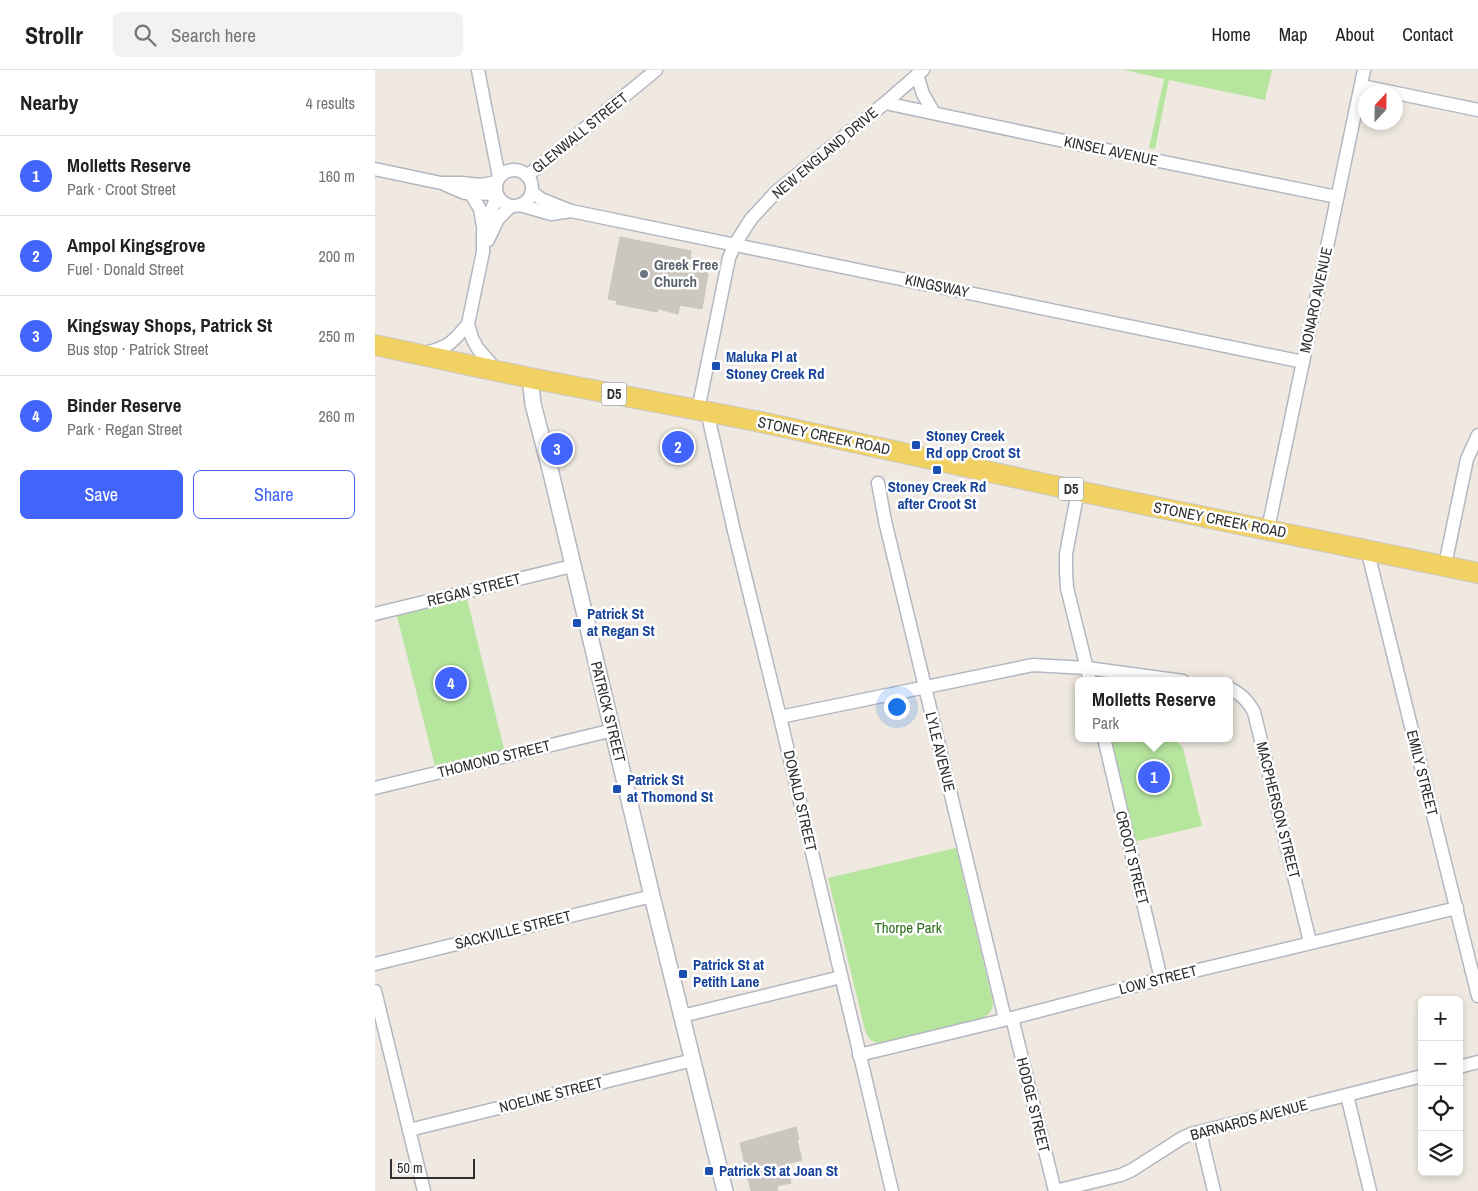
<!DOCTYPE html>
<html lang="en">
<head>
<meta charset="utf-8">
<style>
	:root { --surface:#fff; --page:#f2f2f2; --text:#202124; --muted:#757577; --line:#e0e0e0; --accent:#4264fb }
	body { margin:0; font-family:"Archivo Narrow",sans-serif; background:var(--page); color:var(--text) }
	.controls { position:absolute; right:15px; bottom:15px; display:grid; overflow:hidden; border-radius:8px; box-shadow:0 2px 8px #0003 }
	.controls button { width:45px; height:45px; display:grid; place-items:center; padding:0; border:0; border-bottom:1px solid var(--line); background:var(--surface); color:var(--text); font:25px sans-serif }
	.compass { position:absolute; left:983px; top:15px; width:45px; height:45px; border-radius:50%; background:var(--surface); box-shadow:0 2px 8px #0003; rotate:22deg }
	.scale { position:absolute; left:15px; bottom:12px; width:85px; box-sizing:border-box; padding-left:5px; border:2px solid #2e2e2e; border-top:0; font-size:14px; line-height:18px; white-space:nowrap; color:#2e2e2e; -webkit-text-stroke:4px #fff; paint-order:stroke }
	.you { position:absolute; left:521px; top:636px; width:18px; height:18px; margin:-12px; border:4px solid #fff; border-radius:50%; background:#1a73e8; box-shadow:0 0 0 8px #1a73e833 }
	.badge { display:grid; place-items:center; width:32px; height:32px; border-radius:50%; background:var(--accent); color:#fff; font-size:16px; font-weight:700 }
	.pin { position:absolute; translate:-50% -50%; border:2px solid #fff; box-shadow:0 1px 5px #0006 }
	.popup { position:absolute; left:700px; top:607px; width:158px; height:65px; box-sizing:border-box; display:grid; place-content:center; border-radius:8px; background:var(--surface); filter:drop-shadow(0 1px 4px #0005); font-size:16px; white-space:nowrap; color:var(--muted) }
	.popup b { font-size:19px; color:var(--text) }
	.popup::after { content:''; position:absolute; left:50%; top:100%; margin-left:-10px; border:10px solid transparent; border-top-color:var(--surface) }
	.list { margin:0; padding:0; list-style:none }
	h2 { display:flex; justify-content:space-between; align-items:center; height:65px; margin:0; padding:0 20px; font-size:21px }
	h2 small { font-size:16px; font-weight:400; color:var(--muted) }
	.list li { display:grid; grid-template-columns:32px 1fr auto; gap:15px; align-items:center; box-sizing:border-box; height:80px; padding:0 20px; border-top:1px solid var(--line) }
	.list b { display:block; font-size:19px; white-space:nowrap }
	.list p { margin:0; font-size:16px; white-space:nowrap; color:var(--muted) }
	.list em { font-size:16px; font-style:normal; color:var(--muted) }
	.actions { display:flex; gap:10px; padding:15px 20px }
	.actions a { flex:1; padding:11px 0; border:1px solid var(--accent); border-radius:8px; text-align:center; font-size:18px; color:var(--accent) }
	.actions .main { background:var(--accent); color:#fff }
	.icon { flex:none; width:28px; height:28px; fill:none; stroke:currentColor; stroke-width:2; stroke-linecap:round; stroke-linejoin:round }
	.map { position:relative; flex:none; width:1103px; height:1121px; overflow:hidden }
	header { display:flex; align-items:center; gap:30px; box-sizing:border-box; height:70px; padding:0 25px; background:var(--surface); border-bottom:1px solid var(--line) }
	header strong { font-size:24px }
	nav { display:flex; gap:28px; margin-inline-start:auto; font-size:18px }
	.search { width:350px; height:45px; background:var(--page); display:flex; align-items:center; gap:12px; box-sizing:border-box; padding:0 18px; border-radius:8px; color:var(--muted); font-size:19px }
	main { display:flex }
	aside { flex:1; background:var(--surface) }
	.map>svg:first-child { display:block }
</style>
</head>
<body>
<header>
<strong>Strollr</strong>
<div class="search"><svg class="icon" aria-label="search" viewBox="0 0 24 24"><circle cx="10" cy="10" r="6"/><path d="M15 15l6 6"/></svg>Search here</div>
<nav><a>Home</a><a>Map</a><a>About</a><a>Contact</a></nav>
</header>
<main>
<aside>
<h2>Nearby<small>4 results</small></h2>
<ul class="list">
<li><span class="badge">1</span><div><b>Molletts Reserve</b><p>Park · Croot Street</p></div><em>160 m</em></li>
<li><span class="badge">2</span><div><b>Ampol Kingsgrove</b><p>Fuel · Donald Street</p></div><em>200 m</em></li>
<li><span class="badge">3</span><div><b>Kingsway Shops, Patrick St</b><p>Bus stop · Patrick Street</p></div><em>250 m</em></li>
<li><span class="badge">4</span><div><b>Binder Reserve</b><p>Park · Regan Street</p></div><em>260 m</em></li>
</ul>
<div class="actions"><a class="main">Save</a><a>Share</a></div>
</aside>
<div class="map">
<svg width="1103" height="1121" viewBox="0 0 1103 1121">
	<rect width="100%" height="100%" fill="#efe9e1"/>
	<g fill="#b6e59e">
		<path d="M749,0H897L890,30L794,10L780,79L774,78L789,9Z"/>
		<path d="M92,529L129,679L60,696L22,546Z"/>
		<path d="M733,668H799L808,678L827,756L758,772Z"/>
		<path d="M581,778L618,932C618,940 614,945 606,949L508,973C498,973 493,970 490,960L453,808Z"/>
	</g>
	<g fill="#cbc7bf" stroke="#cbc5ba">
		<path d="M245,167L316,181L315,187L335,192L327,239L305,235L303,244L283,239L282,242L241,234L242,231L233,229Z"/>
		<path d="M421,1057L424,1069L422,1070L427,1090L412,1094L416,1113L402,1116L403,1121H376L365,1073Z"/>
	</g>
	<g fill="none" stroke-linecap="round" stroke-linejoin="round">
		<defs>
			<g id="minor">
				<path d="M103,0L124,107"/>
				<path d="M542,5L548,24L559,43"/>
				<path d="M986,16L1017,22"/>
				<path d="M1021,23L1103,40"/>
				<path d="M510,33L774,89L962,127"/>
				<path d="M0,99L66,113H86L106,115L121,112"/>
				<circle cx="139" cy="118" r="18"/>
				<path d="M152,106L281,0"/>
				<path d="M71,115L90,123L122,124"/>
				<path d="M157,122L166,129L196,141L928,292"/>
				<path d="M96,124L105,139L108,157"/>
				<path d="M122,126L108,162V182L93,254L97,268L103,279L118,296L122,299"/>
				<path d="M145,135L176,144L196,141"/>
				<path d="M113,170L123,149L136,136"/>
				<path d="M49,283C73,278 78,272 93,254"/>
				<path d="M323,340L354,188L360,174L376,149L401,122L510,33L548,0"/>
				<path d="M332,341L359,461L405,647L517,1121"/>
				<path d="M503,413L510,451L630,949"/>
				<path d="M703,421L691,484V501L692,518L715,611"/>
				<path d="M893,459L989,0"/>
				<path d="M992,479L1103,926"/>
				<path d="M1070,495L1092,389L1103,365"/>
				<path d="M0,544L197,496"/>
				<path d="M854,618C866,624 872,630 879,642L935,872"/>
				<path d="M405,647L658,595L712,598L808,611"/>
				<path d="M729,668L786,909"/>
				<path d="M0,718L238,660"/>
				<path d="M0,894L277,826"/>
				<path d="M0,921L49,1121"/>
				<path d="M307,946L466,907"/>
				<path d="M637,948L680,1121"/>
				<path d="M484,985L637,948L786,909L1082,838"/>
				<path d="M1084,997L1103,992"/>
				<path d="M972,1025L995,1121"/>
				<path d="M34,1060L318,990"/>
				<path d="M825,1062L839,1121"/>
				<path d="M680,1121L746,1105L757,1100L807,1068L816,1064L1047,1006"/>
			</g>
			<path id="tertiary" d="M155,308L158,334L176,403L277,826L350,1121"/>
			<path id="primary" d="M0,275L155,308L381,351L703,421L1103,503"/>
		</defs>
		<use href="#minor" stroke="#b4b7c1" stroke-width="15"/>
		<use href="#tertiary" stroke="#b4b7c1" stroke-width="18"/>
		<use href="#primary" stroke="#c9c9c9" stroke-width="22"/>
		<use href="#minor" stroke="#fff" stroke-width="12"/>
		<use href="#tertiary" stroke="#fff" stroke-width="15"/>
		<use href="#primary" stroke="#f2d163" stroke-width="20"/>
	</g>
	<circle fill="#6b7280" stroke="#fff" stroke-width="2" cx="269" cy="204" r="5"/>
	<g fill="#1a4fb4" stroke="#fff" stroke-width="2">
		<rect x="336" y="291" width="10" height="10" rx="2.5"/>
		<rect x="536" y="370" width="10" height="10" rx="2.5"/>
		<rect x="557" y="395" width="10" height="10" rx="2.5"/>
		<rect x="197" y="548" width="10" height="10" rx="2.5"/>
		<rect x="237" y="714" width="10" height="10" rx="2.5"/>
		<rect x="303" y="899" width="10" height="10" rx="2.5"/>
		<rect x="329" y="1096" width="10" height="10" rx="2.5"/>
	</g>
	<g text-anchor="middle" stroke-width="5" stroke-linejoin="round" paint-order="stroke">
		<g fill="#fff" stroke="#6d6d6d" stroke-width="1">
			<rect x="226.5" y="312.5" width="25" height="23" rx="4"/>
			<rect x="683.5" y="407.5" width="25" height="23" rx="4"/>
		</g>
		<g font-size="14" font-weight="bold" fill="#2e2e2e">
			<text x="239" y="329">D5</text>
			<text x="696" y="424">D5</text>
		</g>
		<g font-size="15" fill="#2e2e2e" stroke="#fff">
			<text transform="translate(205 63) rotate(-39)" y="5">GLENWALL STREET</text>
			<text transform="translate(736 81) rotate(12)" y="5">KINSEL AVENUE</text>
			<text transform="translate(450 83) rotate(-40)" y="5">NEW ENGLAND DRIVE</text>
			<text transform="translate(562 216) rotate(12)" y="5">KINGSWAY</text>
			<text transform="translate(941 230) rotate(-78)" y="5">MONARO AVENUE</text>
			<text transform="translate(449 366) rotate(12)" y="5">STONEY CREEK ROAD</text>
			<text transform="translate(845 450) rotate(11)" y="5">STONEY CREEK ROAD</text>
			<text transform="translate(99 520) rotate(-14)" y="5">REGAN STREET</text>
			<text transform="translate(233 642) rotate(76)" y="5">PATRICK STREET</text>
			<text transform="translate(565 682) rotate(76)" y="5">LYLE AVENUE</text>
			<text transform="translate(119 689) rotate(-14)" y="5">THOMOND STREET</text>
			<text transform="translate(1047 703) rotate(76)" y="5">EMILY STREET</text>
			<text transform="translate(425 731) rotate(77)" y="5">DONALD STREET</text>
			<text transform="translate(903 740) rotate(76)" y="5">MACPHERSON STREET</text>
			<text transform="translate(757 788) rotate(76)" y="5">CROOT STREET</text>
			<text transform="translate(138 860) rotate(-14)" y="5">SACKVILLE STREET</text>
			<text transform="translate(783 910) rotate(-14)" y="5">LOW STREET</text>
			<text transform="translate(176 1025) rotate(-14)" y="5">NOELINE STREET</text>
			<text transform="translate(658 1035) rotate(76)" y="5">HODGE STREET</text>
			<text transform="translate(874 1050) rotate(-15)" y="5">BARNARDS AVENUE</text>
		</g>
		<g font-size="15" font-weight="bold" fill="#5b616d" stroke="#fff" text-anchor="start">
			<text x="279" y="200">Greek Free<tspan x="279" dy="17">Church</tspan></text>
		</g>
		<g font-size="15" font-weight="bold" fill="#164399" stroke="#fff" text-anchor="start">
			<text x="351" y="292">Maluka Pl at<tspan x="351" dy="17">Stoney Creek Rd</tspan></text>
			<text x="551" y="371">Stoney Creek<tspan x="551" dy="17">Rd opp Croot St</tspan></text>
			<text x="562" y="422" text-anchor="middle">Stoney Creek Rd<tspan x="562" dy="17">after Croot St</tspan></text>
			<text x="212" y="549">Patrick St<tspan x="212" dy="17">at Regan St</tspan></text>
			<text x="252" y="715">Patrick St<tspan x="252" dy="17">at Thomond St</tspan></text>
			<text x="318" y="900">Patrick St at<tspan x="318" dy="17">Petith Lane</tspan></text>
			<text x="344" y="1106">Patrick St at Joan St</text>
		</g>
		<g font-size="15" fill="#2c6e1b" stroke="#fff">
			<text x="533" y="863">Thorpe Park</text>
		</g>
	</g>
</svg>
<div class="controls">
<button>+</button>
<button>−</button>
<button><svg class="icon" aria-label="locate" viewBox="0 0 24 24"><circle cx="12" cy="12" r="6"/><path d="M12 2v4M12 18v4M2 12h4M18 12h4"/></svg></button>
<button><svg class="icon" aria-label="layers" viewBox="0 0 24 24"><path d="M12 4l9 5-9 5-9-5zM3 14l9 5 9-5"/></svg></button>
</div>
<svg class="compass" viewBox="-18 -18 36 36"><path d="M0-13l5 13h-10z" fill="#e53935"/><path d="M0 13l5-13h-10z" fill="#757577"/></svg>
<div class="scale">50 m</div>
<div class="you"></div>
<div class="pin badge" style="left:779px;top:707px">1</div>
<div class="popup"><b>Molletts Reserve</b>Park</div>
<div class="pin badge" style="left:303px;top:377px">2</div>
<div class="pin badge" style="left:182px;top:379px">3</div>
<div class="pin badge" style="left:76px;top:613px">4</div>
</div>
</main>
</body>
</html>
